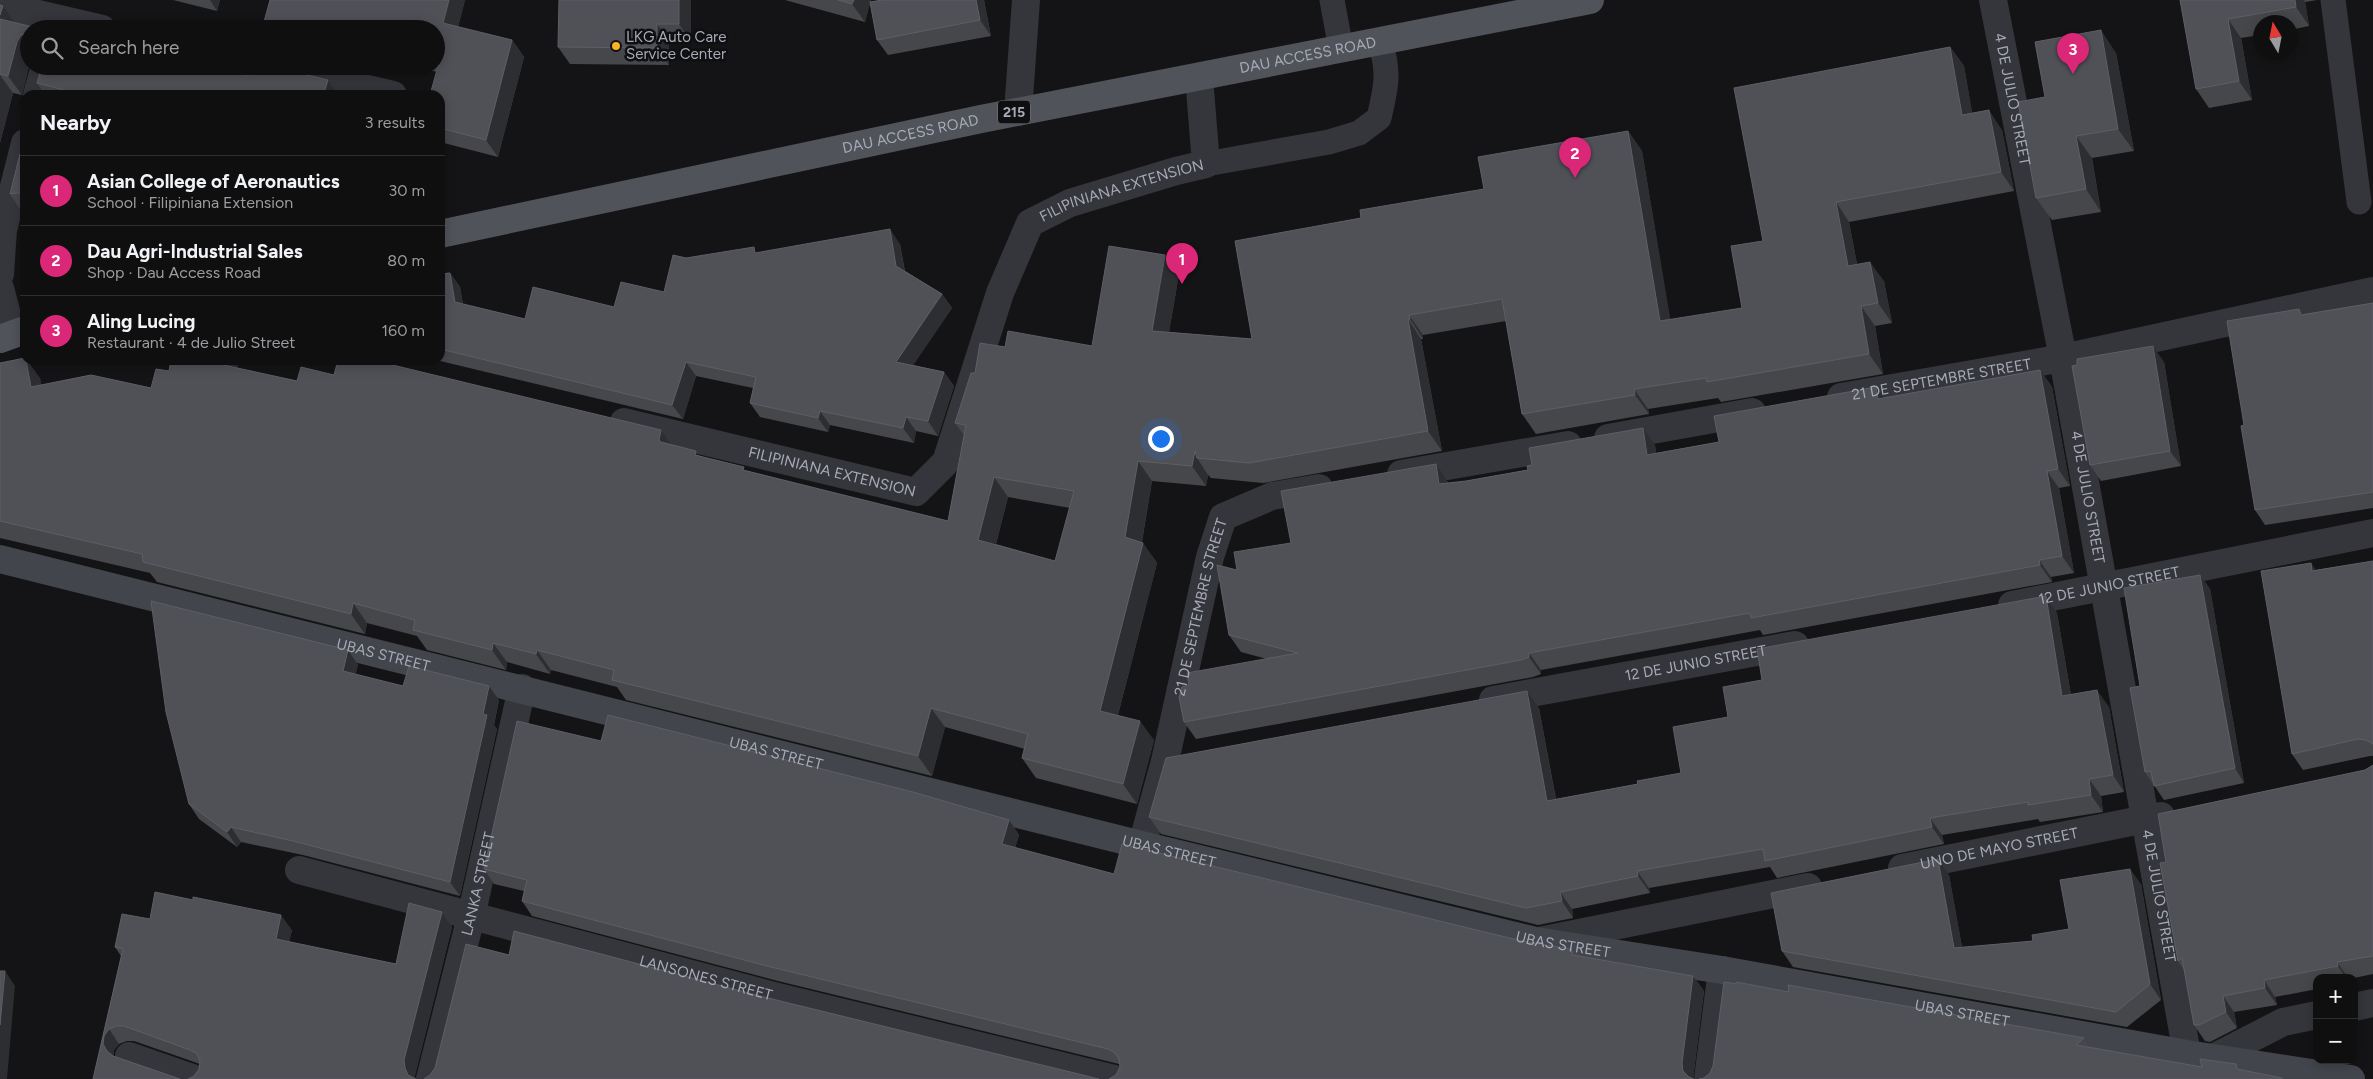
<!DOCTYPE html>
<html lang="en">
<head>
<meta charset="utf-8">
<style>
	:root { --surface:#0f0f10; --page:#1d1d1e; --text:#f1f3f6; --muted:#9b9c9f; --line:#2f2f30; --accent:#db2777 }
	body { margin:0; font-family:Figtree,sans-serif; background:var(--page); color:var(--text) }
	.controls { position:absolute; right:15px; bottom:15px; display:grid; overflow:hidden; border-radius:10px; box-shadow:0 2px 12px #0003 }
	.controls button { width:45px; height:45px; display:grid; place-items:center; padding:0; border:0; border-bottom:1px solid var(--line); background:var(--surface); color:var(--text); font:25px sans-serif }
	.compass { position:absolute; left:2253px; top:15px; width:45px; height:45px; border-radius:50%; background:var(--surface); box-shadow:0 2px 12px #0003; rotate:350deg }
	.you { position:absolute; left:1160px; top:438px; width:18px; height:18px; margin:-12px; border:4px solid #fff; border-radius:50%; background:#1a73e8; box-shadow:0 0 0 8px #1a73e833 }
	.badge { display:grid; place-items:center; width:32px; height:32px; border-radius:50%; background:var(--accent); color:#fff; font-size:16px; font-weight:700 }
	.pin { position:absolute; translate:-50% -41px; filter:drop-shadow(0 1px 2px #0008) }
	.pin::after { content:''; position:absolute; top:26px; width:18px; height:15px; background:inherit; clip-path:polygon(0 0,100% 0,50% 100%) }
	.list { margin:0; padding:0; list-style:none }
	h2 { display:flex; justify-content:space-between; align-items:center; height:65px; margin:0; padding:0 20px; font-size:21px }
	h2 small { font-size:16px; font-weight:400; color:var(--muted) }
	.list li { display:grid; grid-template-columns:32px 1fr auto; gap:15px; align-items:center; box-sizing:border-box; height:70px; padding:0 20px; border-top:1px solid var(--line) }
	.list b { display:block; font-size:19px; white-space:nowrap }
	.list p { margin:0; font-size:16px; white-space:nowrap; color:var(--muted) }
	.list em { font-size:16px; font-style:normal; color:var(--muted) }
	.icon { flex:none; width:28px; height:28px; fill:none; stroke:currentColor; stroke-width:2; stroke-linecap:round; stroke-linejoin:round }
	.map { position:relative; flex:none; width:2373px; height:1079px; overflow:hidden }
	.search { position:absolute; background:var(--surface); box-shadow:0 2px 12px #0003; left:20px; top:20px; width:425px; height:55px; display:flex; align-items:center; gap:12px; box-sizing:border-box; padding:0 18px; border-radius:28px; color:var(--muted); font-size:19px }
	.panel { position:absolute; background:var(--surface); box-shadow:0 2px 12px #0003; left:20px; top:90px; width:425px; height:275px; border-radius:15px }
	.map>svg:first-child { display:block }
</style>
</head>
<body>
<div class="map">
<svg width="2373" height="1079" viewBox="0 0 2373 1079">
	<rect width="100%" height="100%" fill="#141416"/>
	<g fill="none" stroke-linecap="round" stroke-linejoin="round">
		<g stroke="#35363b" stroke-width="25">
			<path d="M1332,0L1341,49"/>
			<path d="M2333,0L2359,202"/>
			<path d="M1206,164L1329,142L1359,133L1379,118C1386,88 1390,72 1380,42"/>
		</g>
		<g stroke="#35363b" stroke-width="28">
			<path id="s1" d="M1993,0L2063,358L2187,1054"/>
			<path d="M0,5L102,29"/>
			<path d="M268,66L393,95"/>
			<path d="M37,95L45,66"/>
			<path d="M1018,112L1026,0"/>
			<path d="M0,274L3,230L25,143"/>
			<path d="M0,288L12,334"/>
			<path id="s2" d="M1841,397L2063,358L2373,291"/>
			<path id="s3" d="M624,422L916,492L946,462L1000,293L1030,223L1070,203L1176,171L1206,164L1199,77"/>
			<path d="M1608,438L1752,412"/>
			<path d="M1401,474L1568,445"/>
			<path id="s4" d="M2012,605L2373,533"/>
			<path id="s5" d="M1493,700L1795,645"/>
			<path id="s6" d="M1142,845L1165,761L1210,557L1223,517L1272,496L1319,488"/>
			<path id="s7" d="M1902,868L2161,816"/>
			<path id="s8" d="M299,870L774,996L1115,1079"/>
			<path d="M1539,941L1808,887"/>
			<path d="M2354,1007L2373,1003"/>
			<path d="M129,1056L195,1079"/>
			<path d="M2213,1058L2283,1022L2317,1015"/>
			<path id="s9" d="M430,1079L471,917L522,688"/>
			<path d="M1708,1079L1722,970"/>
		</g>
		<path stroke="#43454c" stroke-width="28" id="s10" d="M0,559L1142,845L1536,941L1722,970L2187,1054L2351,1079"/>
		<g stroke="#51535b" stroke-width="28">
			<path id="s11" d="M440,234L981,119L1590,0"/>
			<path d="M0,339L25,330"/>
		</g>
	</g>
	<g fill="#45474b" fill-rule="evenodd">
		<path d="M173,0H220L217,11Z"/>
		<path d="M465,0L458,27L512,40L524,57L498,157L440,142V95L437,72L414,66H436V29Z"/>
		<path d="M691,0V42L669,41V65L570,64L558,47Z"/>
		<path d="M785,0H871V2L882,0H984L991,36L888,55L877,40L870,3L865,22Z"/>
		<path d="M2180,0H2317L2305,2L2309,26L2290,30V22H2260V35L2241,38L2252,100L2209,108L2196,89Z"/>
		<path d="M0,5L14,22L29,29V66L22,95L13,93L0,143Z"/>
		<path d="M1950,47L1964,66L1972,113L2002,130L2014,191L1849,222L1857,264L1884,281L1892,323L1875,326L1883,374L1721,402L1718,398L1648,409L1649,414L1536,434L1522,414L1506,321L1423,335V339H1421L1442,451L1263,483L1211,478L1208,475L1206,486L1152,481L1142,542L1157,563L1118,715L1154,740L1137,804L1036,778L1022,758L1025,749L945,727L932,776L626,700L617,687L551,670L550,674L507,662L506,670L427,650L417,636L367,623L365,634L157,582L150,573L0,538V363L40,378L41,385L151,388L169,371L239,360L237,368L297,381L334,375L672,445L700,456L747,471L948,521L964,435L955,423L975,373L1005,347L1092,346L1179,274L1169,332L1252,339L1361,218L1484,189L1628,131L1642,151L1670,320L1742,308L1763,241ZM1008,497L1070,508L1055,561L996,544Z"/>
		<path d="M2116,53L2134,151L2092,158L2101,212L2052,220L2036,198L2045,97Z"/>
		<path d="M338,66H350L349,69Z"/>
		<path d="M248,76L328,80L338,95H45L37,83Z"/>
		<path d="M25,149V213L23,214L10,194Z"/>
		<path d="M900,244L905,271L942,294L952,308L913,365L944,372L954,386L938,436L916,431L914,443L830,425L828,432L760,417L750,403L753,388L696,376L683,419L436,360H440V274L450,273L460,287L463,304L525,319L614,307L664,292L686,258Z"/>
		<path d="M2373,303V508L2265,525L2255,510L2244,425L2304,314Z"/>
		<path d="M2164,362L2181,466L2101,481L2090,465Z"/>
		<path d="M2040,370L2052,387L2070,486L2059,488L2074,573L2051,577L2052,582L1763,635L1760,630L1695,642L1541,670V674L1533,677L1196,739L1184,722L1189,685L1267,659L1241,652L1229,635L1237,570L1291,543L1447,481L1448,483L1466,481L1528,470L1655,445L1656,453L1719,442L1884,398Z"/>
		<path d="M2373,561V756H2370L2303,770L2292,754L2311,563L2315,570Z"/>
		<path d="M2200,575L2210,589L2244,783L2164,800L2145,772L2140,686Z"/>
		<path d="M2046,596L2057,613L2071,695L2109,707L2124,792L2101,796L2103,812L2040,822L2038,819L1942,835L1944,844L1777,878L1770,867L1649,888L1650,893L1572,909L1573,918L1538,925L1161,834L1149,817L1539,708L1556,799L1638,784L1681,773L1728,717L1762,680Z"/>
		<path d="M348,650L358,665L355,675L403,686L499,700L494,725L497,729L460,896L303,855L241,842L237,847L199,819L189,804Z"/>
		<path d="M601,741L1009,820L1019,835L1015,848L1114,874L1571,949L1576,956L1693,976L1704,991L1693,1079L1116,1075L1120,1067V1064H1119L778,981L532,916L522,901L524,891L494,884L484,869Z"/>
		<path d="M2373,765V974L2354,978H2317V989L2275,997L2277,1005L2234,1012L2237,1028L2210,1042L2205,1041L2194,1025L2184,970L2178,961L2166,862L2365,770Z"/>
		<path d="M1949,875L1962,947L2033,941L2069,929L2141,884L2161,1000L2127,1027L1793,967L1782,951Z"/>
		<path d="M442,912L452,927L415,1075V1079L194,1076L199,1069L200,1064L134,1041H127L119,1044L114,1050V1056L93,1079L121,956L115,947L150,919L292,930L289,942L396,964Z"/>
		<path d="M1789,992L2084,1038L2090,1047L2202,1067L2240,1070L2282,1078L2283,1079H1699L1704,1078L1710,1073Z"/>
	</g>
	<g fill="#2d2e31">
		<path d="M210,0H220L217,11Z"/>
		<path d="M449,0H465L455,40L443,23Z"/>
		<path d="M679,0H691V42L679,24Z"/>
		<path d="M854,0H871L865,22L852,4Z"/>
		<path d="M976,0H984L991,36L980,20Z"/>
		<path d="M2295,0H2304L2305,2L2309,26L2296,7Z"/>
		<path d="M3,6L16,25L0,20V15Z"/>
		<path d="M2228,19L2241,38L2252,100L2239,81Z"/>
		<path d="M657,24L669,41V65L657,48Z"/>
		<path d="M2101,30L2116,53L2134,151L2118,129Z"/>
		<path d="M21,35L29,46V66L22,95L8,76L17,42Z"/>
		<path d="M512,40L524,57L498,157L486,140Z"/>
		<path d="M1950,47L1964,66L1976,134L1962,115Z"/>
		<path d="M0,75L13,93L0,143Z"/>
		<path d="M328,80L338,95H326L324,93Z"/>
		<path d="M1989,110L2002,130L2014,191L2001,172Z"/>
		<path d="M1628,131L1642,151L1674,341L1660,321Z"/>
		<path d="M2076,136L2092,158L2101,212L2086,189Z"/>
		<path d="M1836,202L1849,222L1861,286L1848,266Z"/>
		<path d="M890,229L900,244L906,280L896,266Z"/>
		<path d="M1165,255L1179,274L1166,351L1152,331Z"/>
		<path d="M1870,262L1884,281L1892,323L1878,303Z"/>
		<path d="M450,273L460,287L465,316L455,302Z"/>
		<path d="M942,294L952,308L906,376L896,362Z"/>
		<path d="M1861,306L1875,326L1883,374L1869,354Z"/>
		<path d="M1409,315L1423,335V339L1410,319Z"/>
		<path d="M1408,319L1421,339L1442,451L1428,431Z"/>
		<path d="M2153,346L2164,362L2181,466L2170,451Z"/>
		<path d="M26,360H27L40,378L45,406L31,387Z"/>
		<path d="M220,360H239L233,384L219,364Z"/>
		<path d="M686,362L696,376L683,419L672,405Z"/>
		<path d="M2040,370L2052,387L2070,486L2058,469Z"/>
		<path d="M944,372L954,386L938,436L928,421Z"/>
		<path d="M1876,387L1888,404L1878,399Z"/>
		<path d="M1634,389L1648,409L1649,414L1635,395Z"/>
		<path d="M820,411L830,425L828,432L818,418Z"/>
		<path d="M906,417L916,431L914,443L903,428Z"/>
		<path d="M1643,428L1655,445L1659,472L1647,455Z"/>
		<path d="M661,430L675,450L672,460L659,440Z"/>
		<path d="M1195,451L1197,458L1208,475L1206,486L1192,466Z"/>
		<path d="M1138,461L1152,481L1139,557L1125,537Z"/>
		<path d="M1436,464L1447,481L1451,501L1439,484Z"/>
		<path d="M2047,471L2059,488L2074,573L2062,556Z"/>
		<path d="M994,477L1008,497L992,559L978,540Z"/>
		<path d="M1143,543L1157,563L1114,730L1100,711Z"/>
		<path d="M2039,560L2051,577L2052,582L2040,565Z"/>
		<path d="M2311,563L2322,580L2312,571Z"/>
		<path d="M2200,575L2210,589L2244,783L2235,768Z"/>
		<path d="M2046,596L2057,613L2074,713L2062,696Z"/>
		<path d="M353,603L367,623L365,634L351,614Z"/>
		<path d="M493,643L507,662L506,670L492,650Z"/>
		<path d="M348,650L358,665L353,686L343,671Z"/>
		<path d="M537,650L551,670L550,674L536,654Z"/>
		<path d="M1529,653L1541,670V674L1529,657Z"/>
		<path d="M489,686L499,700L494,725L497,729L460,896L450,882Z"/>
		<path d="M2097,690L2109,707L2124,792L2113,775Z"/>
		<path d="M1527,691L1539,708L1559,818L1547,801Z"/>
		<path d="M931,708L945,727L932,776L918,756Z"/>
		<path d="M1140,721L1154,740L1137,804L1123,784Z"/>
		<path d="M2089,779L2101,796L2103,812L2091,795Z"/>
		<path d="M1930,818L1942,835L1944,844L1932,827Z"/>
		<path d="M1009,820L1019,835L1012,859L1002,844Z"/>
		<path d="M231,827L241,842L237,847L227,832Z"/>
		<path d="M1938,859L1949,875L1965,964L1954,948Z"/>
		<path d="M2130,869L2141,884L2161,1000L2150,984Z"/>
		<path d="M1637,871L1649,888L1650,893L1638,876Z"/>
		<path d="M1560,892L1572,909L1573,918L1562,901Z"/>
		<path d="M442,912L452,927L415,1075V1079L408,1075L405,1068L404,1060Z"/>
		<path d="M281,915L292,930L286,954L276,939Z"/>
		<path d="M2337,962L2348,978H2346L2338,966Z"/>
		<path d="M5,971L15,986L7,1079H0V1025Z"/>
		<path d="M1693,976L1704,991L1693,1079H1689L1683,1071L1682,1063Z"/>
		<path d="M2264,980L2275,997L2277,1005L2265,988Z"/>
		<path d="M2223,996L2234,1012L2237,1028L2226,1012Z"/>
		<path d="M109,1029L119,1044L114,1050V1058L107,1051L103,1044L104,1036Z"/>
	</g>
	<g fill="#505157" stroke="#5d5f66" fill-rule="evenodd">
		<path d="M270,0H449L443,23L512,40L486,140L440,128V95H430L440,59L436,58V29H262Z"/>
		<path d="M559,0H679V24H657V48L558,47Z"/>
		<path d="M838,0H854L852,4Z"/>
		<path d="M882,0H976L980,20L877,40L870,2Z"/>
		<path d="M2180,0H2295L2296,7L2228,19L2239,81L2196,89Z"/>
		<path d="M0,5L3,6L0,15Z"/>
		<path d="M0,19L41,29H29V32L21,35L17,42L8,76L0,74Z"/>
		<path d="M2101,30L2118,129L2076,136L2086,189L2036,198L2018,102L2045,97L2035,42Z"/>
		<path d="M1950,47L1962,115L1989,110L2001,172L1836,202L1848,266L1870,262L1878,303L1861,306L1869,354L1707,382L1706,378L1634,389L1635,395L1522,414L1502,299L1409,315L1410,319H1408L1428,431L1249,463L1197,458L1195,451L1192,466L1138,461L1125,537L1143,543L1100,711L1140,721L1123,784L1022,758L1028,734L931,708L918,756L612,680L614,670L537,650L536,654L493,643L492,650L413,630L415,620L353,603L351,614L143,562L142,554L0,521V363L25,358V360H26L31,387L91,375L151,388L156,369L169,371L171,360H220L219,364L297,381L301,367L334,375L338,360H372L661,430L659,440L661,442L696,451L695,455L744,467L743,470L948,521L966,425L955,423L971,373H975L980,343L1005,347L1008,331L1092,346L1109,246L1165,255L1152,331L1252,339L1235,241L1361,218L1360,210L1484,189L1478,157L1628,131L1660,321L1742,308L1731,246L1763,241L1734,88ZM994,477L1074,491L1055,561L978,540Z"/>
		<path d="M42,66H209L248,76L251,66H269L328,80L324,93L332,95H83L37,83Z"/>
		<path d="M25,149V192L10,194L21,150Z"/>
		<path d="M890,229L896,266L942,294L896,362L944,372L928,421L906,417L903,428L820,411L818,418L750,403L756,377L686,362L672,405L440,349V274L450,273L455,302L525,319L533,287L614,307L621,282L664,292L673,255L686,258L754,247L755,253Z"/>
		<path d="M2373,303V492L2255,510L2241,426L2244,425L2227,321L2299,309L2301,315Z"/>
		<path d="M2153,346L2170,451L2090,465L2072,366L2077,365V359Z"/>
		<path d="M2040,370L2058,469L2047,471L2062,556L2039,560L2040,565L1751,618L1750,613L1683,625L1529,653V657L1521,660L1184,722L1179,697L1182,687L1189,685L1187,673L1298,653L1229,635L1217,565L1237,570L1234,552L1291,543L1281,491L1436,464L1439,484L1466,481L1528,470L1527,466L1532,465L1529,448L1643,428L1647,455L1719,442L1714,416L1876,387L1878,399Z"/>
		<path d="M2373,561V744L2366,740L2358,739L2292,754L2261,571L2311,563L2312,571Z"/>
		<path d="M2200,575L2235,768L2154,786L2151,771L2145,772L2130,688L2140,686L2124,588Z"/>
		<path d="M2046,596L2062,696L2097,690L2113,775L2089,779L2091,795L2028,805V802L1930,818L1932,827L1765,861L1763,849L1637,871L1638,876L1560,892L1562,901L1526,908L1149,817L1166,758L1527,691L1547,801L1638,784L1637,781L1681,773L1673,727L1728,717L1723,687L1762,680L1757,649Z"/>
		<path d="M151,601L348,650L343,671L403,686L409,666L489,686L483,714L487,715L450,882L293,841L231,827L227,832L189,804L166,712Z"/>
		<path d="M608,715L913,792L1009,820L1002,844L1114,874L1122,844L1522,941L1571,949L1573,955L1693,976L1682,1063L1683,1071L1689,1077L1694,1079H1109L1116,1075L1120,1067L1119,1059L1115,1053L1108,1049L767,966L522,901L527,880L484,869L517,721L601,741Z"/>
		<path d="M2373,765V956L2337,962L2338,966L2264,980L2265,988L2223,996L2226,1012L2199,1025H2194L2182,958L2178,961L2160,863L2166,862L2158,814L2365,770Z"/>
		<path d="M1938,859L1954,948L2033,941L2032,935L2069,929L2060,880L2130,869L2150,984L2116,1012L1782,951L1771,893Z"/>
		<path d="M155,892L193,900V897L281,915L276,939L396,964L409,903L442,912L404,1060L405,1068L408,1075L416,1079H188L194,1076L199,1069L200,1061L197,1054L190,1050L124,1026H116L109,1029L104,1036L103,1044L107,1051L113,1056L180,1079H93L123,949L115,947L122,914L150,919Z"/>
		<path d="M514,931L760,996L1099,1079H424L430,1075L435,1068L466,944L509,955Z"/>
		<path d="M0,971H5L0,1025Z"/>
		<path d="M1724,982L1736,984V982L1789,992L1788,985L2084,1038L2076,1045L2202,1067L2200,1059L2236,1064L2237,1069L2282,1078V1079H1699L1704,1078L1710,1073L1713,1066Z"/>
	</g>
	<circle fill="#f8b22a" stroke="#0f0f11" stroke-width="2" cx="616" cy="46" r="5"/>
	<g text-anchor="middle" stroke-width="5" stroke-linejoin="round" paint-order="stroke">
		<rect fill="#0f0f11" stroke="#797c85" stroke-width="1" x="998" y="100.5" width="32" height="23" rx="4"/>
		<g font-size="14" font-weight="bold" fill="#a6abb7">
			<text x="1014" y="117">215</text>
		</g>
		<g font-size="15" fill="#a6abb7" stroke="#0f0f11" text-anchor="start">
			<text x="626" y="42">LKG Auto Care<tspan x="626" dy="17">Service Center</tspan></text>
		</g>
		<g font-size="15" fill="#a6abb7" stroke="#0f0f11">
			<text dy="5" stroke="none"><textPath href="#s11" startOffset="886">DAU ACCESS ROAD</textPath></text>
			<text dy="5" stroke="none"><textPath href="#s1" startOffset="101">4 DE JULIO STREET</textPath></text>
			<text dy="5" stroke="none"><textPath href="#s11" startOffset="481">DAU ACCESS ROAD</textPath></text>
			<text dy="5" stroke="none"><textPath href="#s3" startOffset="694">FILIPINIANA EXTENSION</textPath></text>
			<text dy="5" stroke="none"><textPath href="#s2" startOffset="102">21 DE SEPTEMBRE STREET</textPath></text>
			<text dy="5" stroke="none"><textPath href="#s3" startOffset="214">FILIPINIANA EXTENSION</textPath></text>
			<text dy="5" stroke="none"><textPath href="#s1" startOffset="506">4 DE JULIO STREET</textPath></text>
			<text dy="5" stroke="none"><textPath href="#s4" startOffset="99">12 DE JUNIO STREET</textPath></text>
			<text dy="5" stroke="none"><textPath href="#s6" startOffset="245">21 DE SEPTEMBRE STREET</textPath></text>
			<text dy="5" stroke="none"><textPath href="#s10" startOffset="395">UBAS STREET</textPath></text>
			<text dy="5" stroke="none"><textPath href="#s5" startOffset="206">12 DE JUNIO STREET</textPath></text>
			<text dy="5" stroke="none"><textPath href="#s10" startOffset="800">UBAS STREET</textPath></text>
			<text dy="5" stroke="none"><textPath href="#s7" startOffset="99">UNO DE MAYO STREET</textPath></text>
			<text dy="5" stroke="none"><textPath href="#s10" startOffset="1205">UBAS STREET</textPath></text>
			<text dy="5" stroke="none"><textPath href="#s9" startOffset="201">LANKA STREET</textPath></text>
			<text dy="5" stroke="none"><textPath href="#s1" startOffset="911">4 DE JULIO STREET</textPath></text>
			<text dy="5" stroke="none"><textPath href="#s10" startOffset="1610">UBAS STREET</textPath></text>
			<text dy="5" stroke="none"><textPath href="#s8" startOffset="421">LANSONES STREET</textPath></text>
			<text dy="5" stroke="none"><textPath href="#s10" startOffset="2015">UBAS STREET</textPath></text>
		</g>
	</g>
</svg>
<div class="controls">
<button>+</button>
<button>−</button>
</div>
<svg class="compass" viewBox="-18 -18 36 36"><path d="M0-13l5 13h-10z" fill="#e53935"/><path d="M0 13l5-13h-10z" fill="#9b9c9f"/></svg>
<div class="you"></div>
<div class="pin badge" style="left:1182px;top:284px">1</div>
<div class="pin badge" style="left:1575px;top:178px">2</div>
<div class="pin badge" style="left:2073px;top:74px">3</div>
<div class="search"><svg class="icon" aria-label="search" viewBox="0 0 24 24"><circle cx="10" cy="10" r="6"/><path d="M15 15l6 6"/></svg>Search here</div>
<section class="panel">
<h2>Nearby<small>3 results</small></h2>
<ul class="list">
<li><span class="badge">1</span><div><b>Asian College of Aeronautics</b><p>School · Filipiniana Extension</p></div><em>30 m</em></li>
<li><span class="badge">2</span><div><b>Dau Agri-Industrial Sales</b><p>Shop · Dau Access Road</p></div><em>80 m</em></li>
<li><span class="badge">3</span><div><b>Aling Lucing</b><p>Restaurant · 4 de Julio Street</p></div><em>160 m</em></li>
</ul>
</section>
</div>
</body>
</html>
